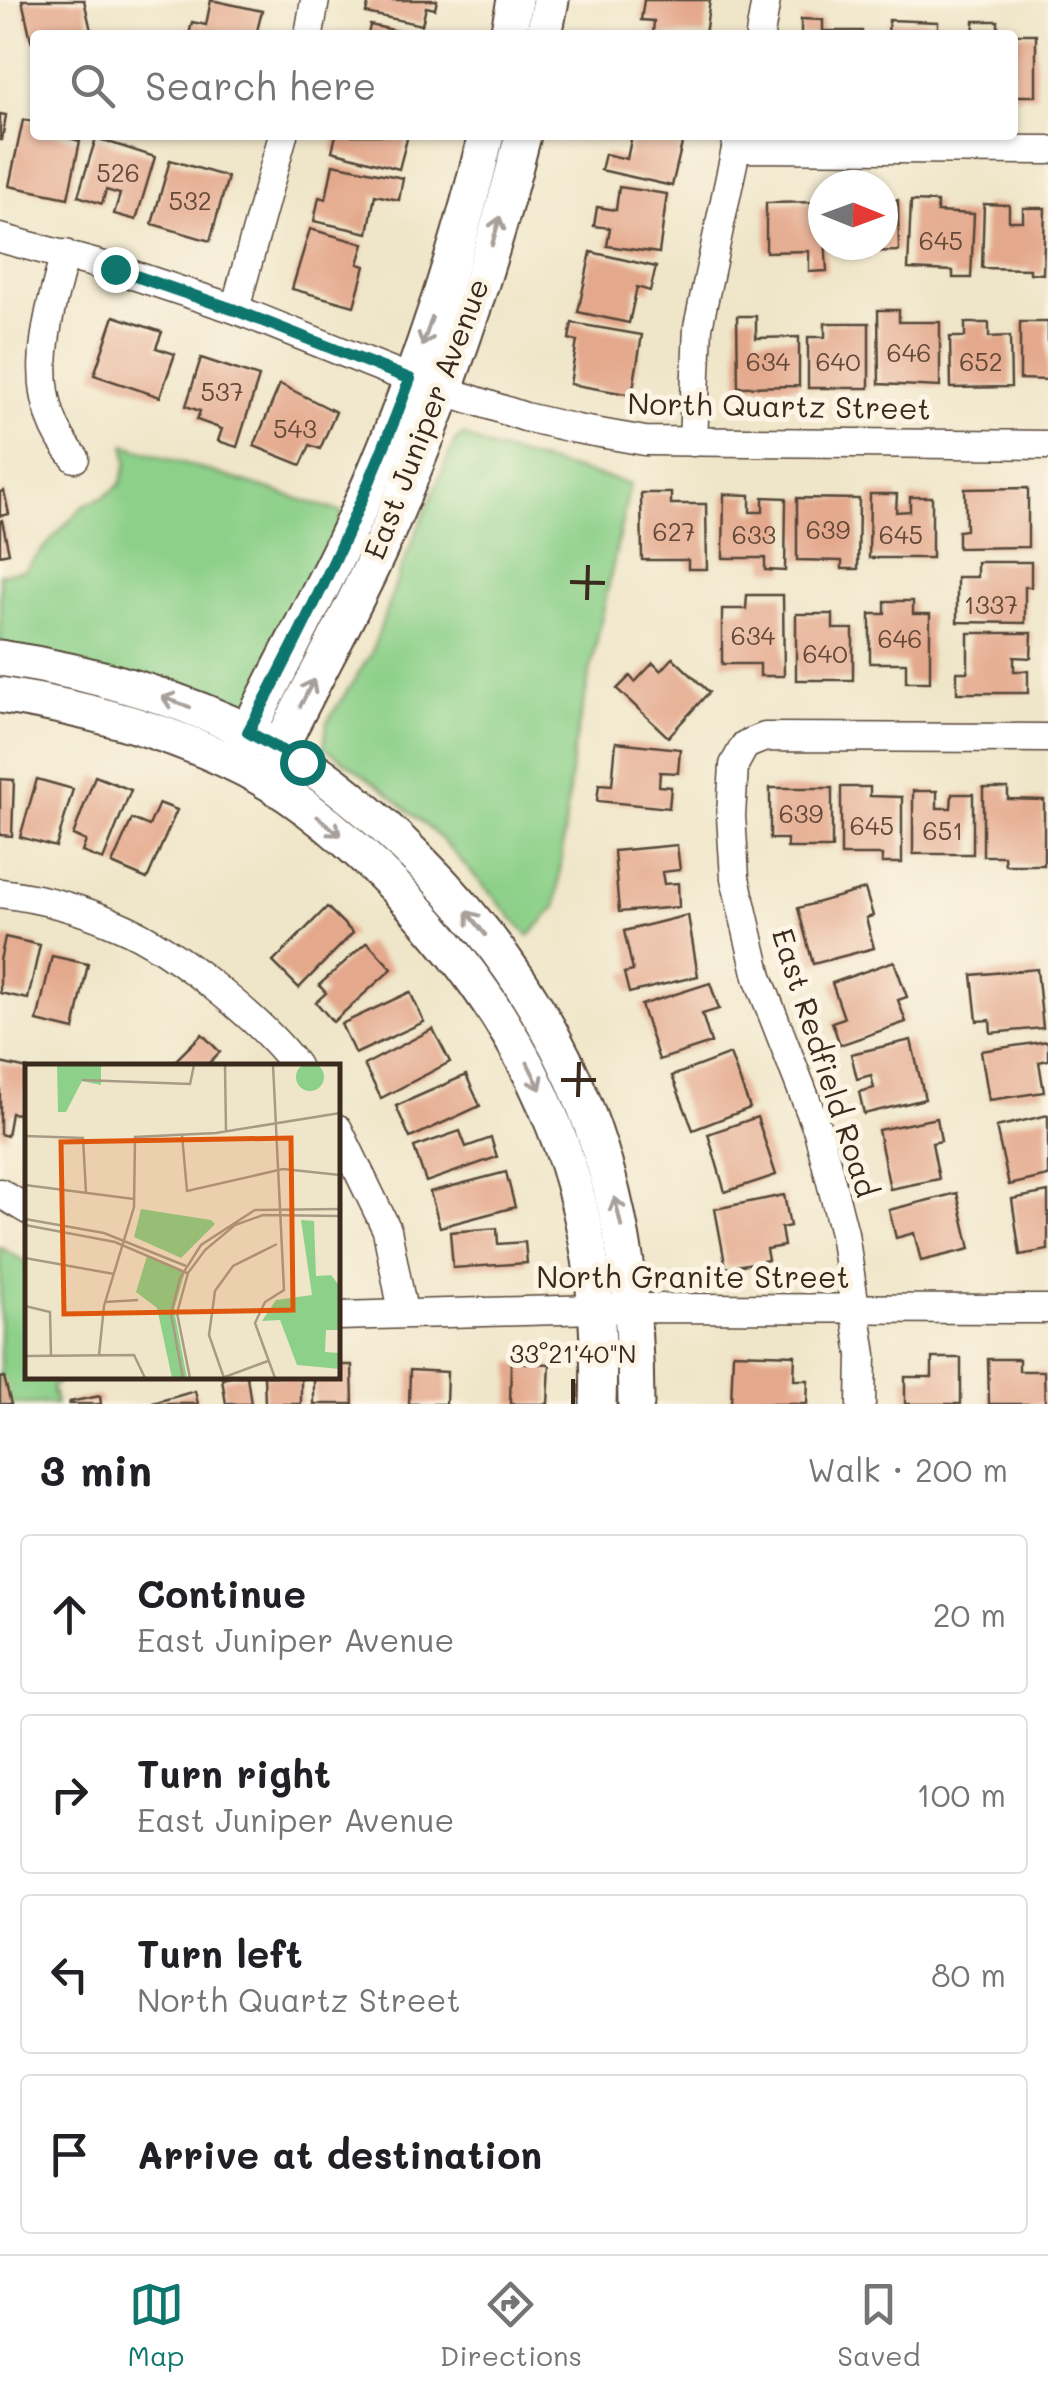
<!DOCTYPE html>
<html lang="en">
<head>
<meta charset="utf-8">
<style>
	:root { --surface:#fff; --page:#f6f6f6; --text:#202124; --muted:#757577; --line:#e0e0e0; --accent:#0f766e }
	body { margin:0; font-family:Mali,sans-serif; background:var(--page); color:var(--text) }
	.compass { position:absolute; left:808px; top:170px; width:90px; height:90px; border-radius:50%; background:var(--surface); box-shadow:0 2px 8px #0004; rotate:91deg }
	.stop { position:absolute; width:30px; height:30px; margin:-22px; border:8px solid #0f766e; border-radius:50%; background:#fff }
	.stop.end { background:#0f766e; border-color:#fff; box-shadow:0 2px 10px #0008 }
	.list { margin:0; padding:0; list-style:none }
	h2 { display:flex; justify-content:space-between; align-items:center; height:130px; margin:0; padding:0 40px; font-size:42px }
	h2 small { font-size:32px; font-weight:400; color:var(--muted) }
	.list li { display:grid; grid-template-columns:65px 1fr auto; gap:30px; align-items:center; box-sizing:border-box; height:160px; margin:0 20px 20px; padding:0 20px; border:2px solid var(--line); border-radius:10px }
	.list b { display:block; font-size:38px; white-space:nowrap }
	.list p { margin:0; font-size:32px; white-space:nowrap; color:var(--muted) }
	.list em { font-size:32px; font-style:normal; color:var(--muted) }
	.icon { flex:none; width:55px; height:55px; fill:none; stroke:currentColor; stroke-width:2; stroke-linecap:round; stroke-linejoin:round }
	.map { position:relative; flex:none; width:1048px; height:1404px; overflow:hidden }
	.search { position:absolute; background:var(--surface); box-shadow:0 2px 8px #0004; left:30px; right:30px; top:30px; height:110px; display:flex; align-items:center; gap:25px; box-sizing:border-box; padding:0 35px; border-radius:10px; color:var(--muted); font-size:38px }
	.sheet { height:850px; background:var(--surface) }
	nav { display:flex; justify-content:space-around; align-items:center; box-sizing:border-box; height:140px; border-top:2px solid var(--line); background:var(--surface); font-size:28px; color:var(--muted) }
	nav a { display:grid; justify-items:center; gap:5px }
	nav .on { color:var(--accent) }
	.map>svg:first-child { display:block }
</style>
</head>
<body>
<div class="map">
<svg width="1048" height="1404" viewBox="0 0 1048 1404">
	<rect width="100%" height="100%" fill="#fcf5e5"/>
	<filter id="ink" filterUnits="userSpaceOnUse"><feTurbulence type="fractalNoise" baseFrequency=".01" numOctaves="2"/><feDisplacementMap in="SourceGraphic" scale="20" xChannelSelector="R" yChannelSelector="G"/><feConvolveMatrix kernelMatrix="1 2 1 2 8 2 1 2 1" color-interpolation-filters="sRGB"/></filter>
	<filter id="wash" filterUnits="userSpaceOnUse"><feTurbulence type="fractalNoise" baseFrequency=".0048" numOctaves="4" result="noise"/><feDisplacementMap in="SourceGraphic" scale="40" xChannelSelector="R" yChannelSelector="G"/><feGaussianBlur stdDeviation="2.25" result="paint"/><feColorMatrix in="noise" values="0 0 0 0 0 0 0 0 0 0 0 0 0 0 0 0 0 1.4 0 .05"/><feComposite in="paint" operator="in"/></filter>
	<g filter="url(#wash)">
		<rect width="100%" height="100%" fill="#efe6c9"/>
		<g fill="#8cd089" stroke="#647d54" stroke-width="2.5">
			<path d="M463,435L491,448L630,484L573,753L556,907L529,936L440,838L383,789L324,747L327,722L371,654L401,569L455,441Z"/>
			<path d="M125,445L344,513L241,747L134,702L0,671V574L24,570L84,505L104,497L120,485L127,463Z"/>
			<path d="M0,1247L27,1263L28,1376L65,1377L52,1387L56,1404H0Z"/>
		</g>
		<g id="blocks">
			<g fill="#e4a98d">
				<path d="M22,0H84L92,35H74L73,30L35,35L31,40Z"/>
				<path d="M211,0L262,11L256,35H189L192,22L206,25Z"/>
				<path d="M369,0H437L435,9L426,7L422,25L366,13Z"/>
				<path d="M644,0H710L705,35H653L654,21L641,20Z"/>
				<path d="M801,19L823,20V31H862V35H801Z"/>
				<path d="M889,20L938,22V35H888Z"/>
				<rect x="974" y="21" width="24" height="14"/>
				<path d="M370,25L407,33V35H368Z"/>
				<rect x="1013" y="34" width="23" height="62"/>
				<path d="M0,114L6,115L2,140H0Z"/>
				<path d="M23,120L35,122V135H58L80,141L68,198L9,186Z"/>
				<path d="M336,135H408L399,169L332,151Z"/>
				<path d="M632,135H684L672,186L601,170L605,154L627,159Z"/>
				<path d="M96,138L155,157L136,220L114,214L120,194L106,190L102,204L78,196Z"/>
				<path d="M170,160L228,177L210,241L152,224Z"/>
				<path d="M333,164L403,178L399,200L375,195L368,233L314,221L319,197L326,199Z"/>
				<path d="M619,187L667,194L659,253L607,246L610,228L594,226L597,207L616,210Z"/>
				<path d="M898,200L899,251L838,252L837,245H883V201Z"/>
				<path d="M911,201L937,202V212L974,214L971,278H953V271L908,269Z"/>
				<path d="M823,202L827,271L809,272V251L766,252V203Z"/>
				<path d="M984,204L1009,205V221H1023V208H1045L1043,274L1030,273V269L982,268Z"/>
				<path d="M310,229L364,244L358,264L365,266L354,306L292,289Z"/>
				<path d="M591,252L656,267L650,291L637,287L629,323L578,312Z"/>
				<path d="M878,310H899V322H940V387L879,384Z"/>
				<path d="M114,316L162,332L156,348L175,354L160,397L94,375Z"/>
				<path d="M737,316H756V338L799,337V386L738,387Z"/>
				<path d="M1020,322H1048V380L1020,379Z"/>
				<path d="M572,323L642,335L632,395L570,384L577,341L569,339Z"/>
				<path d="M825,323H869V388H808V337H825Z"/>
				<path d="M965,323H989V337L1010,336L1011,387L951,388L950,337H965Z"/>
				<path d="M201,358L259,377L237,447L218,441L222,429L197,420L200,411L186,406Z"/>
				<path d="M280,384L336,412L320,449L310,445L301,465L254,446Z"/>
				<path d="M1028,488V547L958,548V531L966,530L965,489Z"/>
				<path d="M4,491L9,514L0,516V492Z"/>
				<path d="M641,493H671V504H706L707,569H688V560H642Z"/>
				<path d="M724,494L750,495V512H763V497L786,498L785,571L765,570V558H723Z"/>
				<path d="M870,494H897L896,512L910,511V497H932V558H869Z"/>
				<path d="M797,498L859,499L858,569H842V561L797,560Z"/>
				<path d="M2,520L9,553L0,555V521Z"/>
				<path d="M977,562H1031V587H1025V623L957,622V577H977Z"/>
				<path d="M747,595H783L784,676H760V664H722V609H746Z"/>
				<path d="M885,601H913V614H930V682H906V663H870V614H885Z"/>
				<path d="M796,614H833V629H853V680H796Z"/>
				<path d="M968,633H1032L1031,658L1014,657V671H1028V693H957V672H968Z"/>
				<path d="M673,658L709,692L668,737L617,689L630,676L635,682L653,663L661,671Z"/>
				<path d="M616,742L680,749L678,773L660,772L659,786L671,787L669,808L597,801L599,784L612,785Z"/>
				<path d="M95,776L131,790L103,860L82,852L86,841L73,835Z"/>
				<path d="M0,779L14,780L12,836L0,835Z"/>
				<path d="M37,779L73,789L56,847L20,837Z"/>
				<path d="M841,787H870V796L902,797V863H882V855H841Z"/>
				<path d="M770,788H832V848H787V839H770Z"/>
				<path d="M983,788H1008V799L1044,800V865H1005L1004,856H983Z"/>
				<path d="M913,791H937V808H951L952,794H973V854H913Z"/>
				<path d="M159,803L177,810L147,879L112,864L132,819L149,826Z"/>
				<path d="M677,845L680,870L662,872L664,884L678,883L679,907L619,912L614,851Z"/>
				<path d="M865,889L873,916L866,918L874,948L813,964L798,908Z"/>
				<path d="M327,907L353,933L299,988L273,962Z"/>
				<path d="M688,915L698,976L629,993L624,973L633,971L624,931Z"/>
				<path d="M5,937L40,945L28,999L0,993V961Z"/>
				<path d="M367,942L392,969L333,1022L316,1002L326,993L319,985Z"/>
				<path d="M52,956L88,964L74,1030L37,1021Z"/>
				<path d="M894,961L907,997L898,1000L906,1022L840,1045L832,1022L844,1018L832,983Z"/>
				<path d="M1037,969L1043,1028L991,1033L990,1020L977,1021L972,975Z"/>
				<path d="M710,983L719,1009L702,1014L711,1043L659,1060L641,1005Z"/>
				<path d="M410,992L424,1022L355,1054L341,1024Z"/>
				<path d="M433,1029L450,1062L381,1098L364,1065Z"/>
				<path d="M202,1034L220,1052L207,1065L209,1066H170Z"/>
				<path d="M911,1040L925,1099L864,1114L859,1092L874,1088L871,1075L857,1079L851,1054Z"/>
				<path d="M1048,1041V1060L1039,1062L1044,1092L989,1100L981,1051Z"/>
				<path d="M730,1054L750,1108L693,1130L672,1076Z"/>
				<path d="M0,1063L28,1069L25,1115L11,1113L7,1136L0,1134Z"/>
				<path d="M466,1075L480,1106L410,1138L396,1106Z"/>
				<path d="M1048,1115V1176L1009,1185L996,1127Z"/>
				<path d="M757,1117L776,1175L725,1192L708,1134Z"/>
				<path d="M937,1118L941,1141L932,1143L939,1179L890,1189L878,1130Z"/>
				<path d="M460,1131L466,1147L491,1138L497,1157L426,1182L414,1147Z"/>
				<path d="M506,1172L515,1207L440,1227L430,1192Z"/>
				<path d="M1048,1192V1250L1020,1255L1012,1199Z"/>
				<path d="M957,1193L970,1249L921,1261L914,1233L896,1238L889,1210Z"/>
				<path d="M784,1195L790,1226L781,1228L784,1246L766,1249L768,1260L726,1268L715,1209Z"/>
				<path d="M497,1228L498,1244L525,1242L527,1263L453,1268L450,1232Z"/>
				<path d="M733,1353L795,1355L794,1380H808L807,1404H731Z"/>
				<path d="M932,1358H961V1404H905V1377H932Z"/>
				<path d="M988,1359H1019V1371H1044L1045,1404H989Z"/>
				<path d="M511,1362L550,1364L548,1404H510Z"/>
				<path d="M338,1365H352L353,1404H314V1376H338Z"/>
				<path d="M410,1370L447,1372L446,1404H409Z"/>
				<path d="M235,1376H247L251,1404H226L222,1379Z"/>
				<path d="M264,1376H301V1404H265Z"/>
				<path d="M4,1377L11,1404H0V1378Z"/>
				<path d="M195,1391L198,1404H153V1403Z"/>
				<path d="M100,1396L101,1404H69V1402Z"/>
			</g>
		</g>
	</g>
	<g filter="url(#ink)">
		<use href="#blocks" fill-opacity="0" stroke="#564638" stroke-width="2.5"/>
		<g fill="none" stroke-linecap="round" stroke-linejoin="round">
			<defs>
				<g id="minor">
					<path d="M309,35L315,0"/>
					<path d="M760,35L766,0"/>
					<path d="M736,148L1048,150"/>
					<path d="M0,238L115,269L235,309L410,379L525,417L577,429L645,441L1048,445"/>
					<path d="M65,254C46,323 23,398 75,458"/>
					<path d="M235,309L283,135"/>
					<path d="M693,442L698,327L739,135"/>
					<path d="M0,893C41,898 82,909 120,926C172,948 264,1022 296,1066"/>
					<path d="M338,1129L387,1230L403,1312"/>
					<path d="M0,1193L28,1210"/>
					<path d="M338,1316L633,1308L1048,1309"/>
					<path d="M861,1404L862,1355L844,1233L818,1131L758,977L735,878L731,816L734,765L745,745L765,737L1048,738"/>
				</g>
				<g id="tertiary">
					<path d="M508,35L515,0"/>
					<path d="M544,35L551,0"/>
					<path d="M0,658C98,673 193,700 280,748C330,776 376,817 416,857C573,1012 636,1186 636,1404"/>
					<path d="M0,695C84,708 169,730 245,769C303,799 354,845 399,891C539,1036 606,1201 598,1404"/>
					<path d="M238,753C270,685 307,618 340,550C400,425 454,270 486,135"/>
					<path d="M270,769C305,693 348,621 382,544C439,415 489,272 523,135"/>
				</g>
			</defs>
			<use href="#minor" stroke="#564638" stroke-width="31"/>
			<use href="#tertiary" stroke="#564638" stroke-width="39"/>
			<use href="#minor" stroke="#fff" stroke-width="28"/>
			<use href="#tertiary" stroke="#fff" stroke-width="35"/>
		</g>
		<defs><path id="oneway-shaft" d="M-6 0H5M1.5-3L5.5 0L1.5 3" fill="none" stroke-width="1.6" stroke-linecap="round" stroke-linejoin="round" transform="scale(2.5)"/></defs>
		<g stroke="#a79f9a">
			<use href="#oneway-shaft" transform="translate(496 231) rotate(-74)"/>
			<use href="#oneway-shaft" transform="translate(427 332) rotate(109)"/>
			<use href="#oneway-shaft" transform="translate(307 693) rotate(-63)"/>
			<use href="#oneway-shaft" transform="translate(176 702) rotate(-160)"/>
			<use href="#oneway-shaft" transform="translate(329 826) rotate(39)"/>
			<use href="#oneway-shaft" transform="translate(476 923) rotate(-128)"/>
			<use href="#oneway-shaft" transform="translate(534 1076) rotate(64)"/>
			<use href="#oneway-shaft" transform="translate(618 1212) rotate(-103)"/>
		</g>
	</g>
	<g fill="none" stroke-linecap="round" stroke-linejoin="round" filter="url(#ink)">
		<path stroke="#0f766e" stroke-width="12" d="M115,269L235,310L410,379C365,501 310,618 248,732L302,762"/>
	</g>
	<path fill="none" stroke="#3b2a1e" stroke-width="4" d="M570,582L605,583M587,600L588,565M561,1080H596M578,1097L579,1062M573,1404V1379"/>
	<g text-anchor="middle" stroke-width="10" stroke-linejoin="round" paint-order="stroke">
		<g font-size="25" fill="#654a3a">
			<text x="118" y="182">526</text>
			<text x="190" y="210">532</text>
			<text x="941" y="250">645</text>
			<text x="909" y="362">646</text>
			<text x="768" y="371">634</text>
			<text x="838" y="371">640</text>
			<text x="981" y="371">652</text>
			<text x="222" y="401">537</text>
			<text x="295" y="438">543</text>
			<text x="828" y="539">639</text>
			<text x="674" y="541">627</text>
			<text x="754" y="544">633</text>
			<text x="901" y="544">645</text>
			<text x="991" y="614">1337</text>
			<text x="753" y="645">634</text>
			<text x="900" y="648">646</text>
			<text x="825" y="663">640</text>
			<text x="801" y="823">639</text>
			<text x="872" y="835">645</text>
			<text x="943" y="840">651</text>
		</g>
		<g font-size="30" fill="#3b2a1e" stroke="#fcf5e5">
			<text transform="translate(779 407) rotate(1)" y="10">North Quartz Street</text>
			<text transform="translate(427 419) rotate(-69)" y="10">East Juniper Avenue</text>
			<text transform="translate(824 1063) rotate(72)" y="10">East Redfield Road</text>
			<text x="693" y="1288">North Granite Street</text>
		</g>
	</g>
	<g transform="translate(25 1064)">
		<rect width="315" height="315" fill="#efe6c9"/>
		<path d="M271 13a14 14 0 1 1 28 0a14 14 0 1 1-28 0ZM32,1H76V21L57,17L41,48H33ZM116,145L186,156L190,160L156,194L109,173ZM276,156L289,157L291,212L306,211L313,220L315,266H301L300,288L315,289V305L272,301L255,256L237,257L251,236L287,231ZM122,192L160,208L149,246L162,314H147L132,244L111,228Z" fill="#8cd089"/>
		<path fill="none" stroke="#a79b85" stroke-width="2.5" d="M200,1L201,67M248,1L259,226L240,238L230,259L250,314M57,16L165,20L169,1M157,71L162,127L258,105L315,111M0,72L58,74L61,129M0,121L109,135M0,155L79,169L161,202M0,161L90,178L162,209M0,194L89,210M80,238L113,236M0,242L25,248L26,291M74,291L79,242L109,143L110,73L191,69L315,49M0,292L109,291L120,314M158,314L146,250L155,214L176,181L230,146L315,145M165,314L152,249L163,209L180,186L210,161L238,151L315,152M197,314L243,297M199,314L184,271L190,227L208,202L252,180"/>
		<path fill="#df570d" fill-opacity="0.15" stroke="#df570d" stroke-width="5" d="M266,74L268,246L39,250L36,78Z"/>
		<rect width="315" height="315" fill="none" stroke="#3b2a1e" stroke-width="5"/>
	</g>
	<g font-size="25" text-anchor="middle" fill="#3b2a1e" stroke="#fcf5e5" stroke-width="10" stroke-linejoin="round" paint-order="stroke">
		<text x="573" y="1363">33°21'40"N</text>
	</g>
</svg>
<svg class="compass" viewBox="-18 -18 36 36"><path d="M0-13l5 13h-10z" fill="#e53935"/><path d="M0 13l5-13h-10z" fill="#757577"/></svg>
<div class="stop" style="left:302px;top:762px"></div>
<div class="stop end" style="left:115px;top:269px"></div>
<div class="search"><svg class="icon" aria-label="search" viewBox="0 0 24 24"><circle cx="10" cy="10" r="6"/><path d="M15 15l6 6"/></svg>Search here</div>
</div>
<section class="sheet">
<h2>3 min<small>Walk · 200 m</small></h2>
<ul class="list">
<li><svg class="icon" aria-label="ahead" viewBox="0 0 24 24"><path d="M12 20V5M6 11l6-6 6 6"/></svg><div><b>Continue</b><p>East Juniper Avenue</p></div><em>20 m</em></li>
<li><svg class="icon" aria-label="right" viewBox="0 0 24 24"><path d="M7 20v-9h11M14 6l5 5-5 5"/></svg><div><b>Turn right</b><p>East Juniper Avenue</p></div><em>100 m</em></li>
<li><svg class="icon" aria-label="left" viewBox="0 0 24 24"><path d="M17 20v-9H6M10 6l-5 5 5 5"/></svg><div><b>Turn left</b><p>North Quartz Street</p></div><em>80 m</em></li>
<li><svg class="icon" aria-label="arrive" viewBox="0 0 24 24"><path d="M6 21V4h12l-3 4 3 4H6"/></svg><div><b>Arrive at destination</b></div></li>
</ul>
</section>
<nav>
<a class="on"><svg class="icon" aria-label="map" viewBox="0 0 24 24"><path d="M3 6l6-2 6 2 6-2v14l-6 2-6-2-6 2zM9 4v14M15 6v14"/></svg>Map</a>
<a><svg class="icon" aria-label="directions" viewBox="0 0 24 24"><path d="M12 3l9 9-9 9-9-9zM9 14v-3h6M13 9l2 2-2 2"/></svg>Directions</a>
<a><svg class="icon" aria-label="saved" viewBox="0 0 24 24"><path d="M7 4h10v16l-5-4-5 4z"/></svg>Saved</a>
</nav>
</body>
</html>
